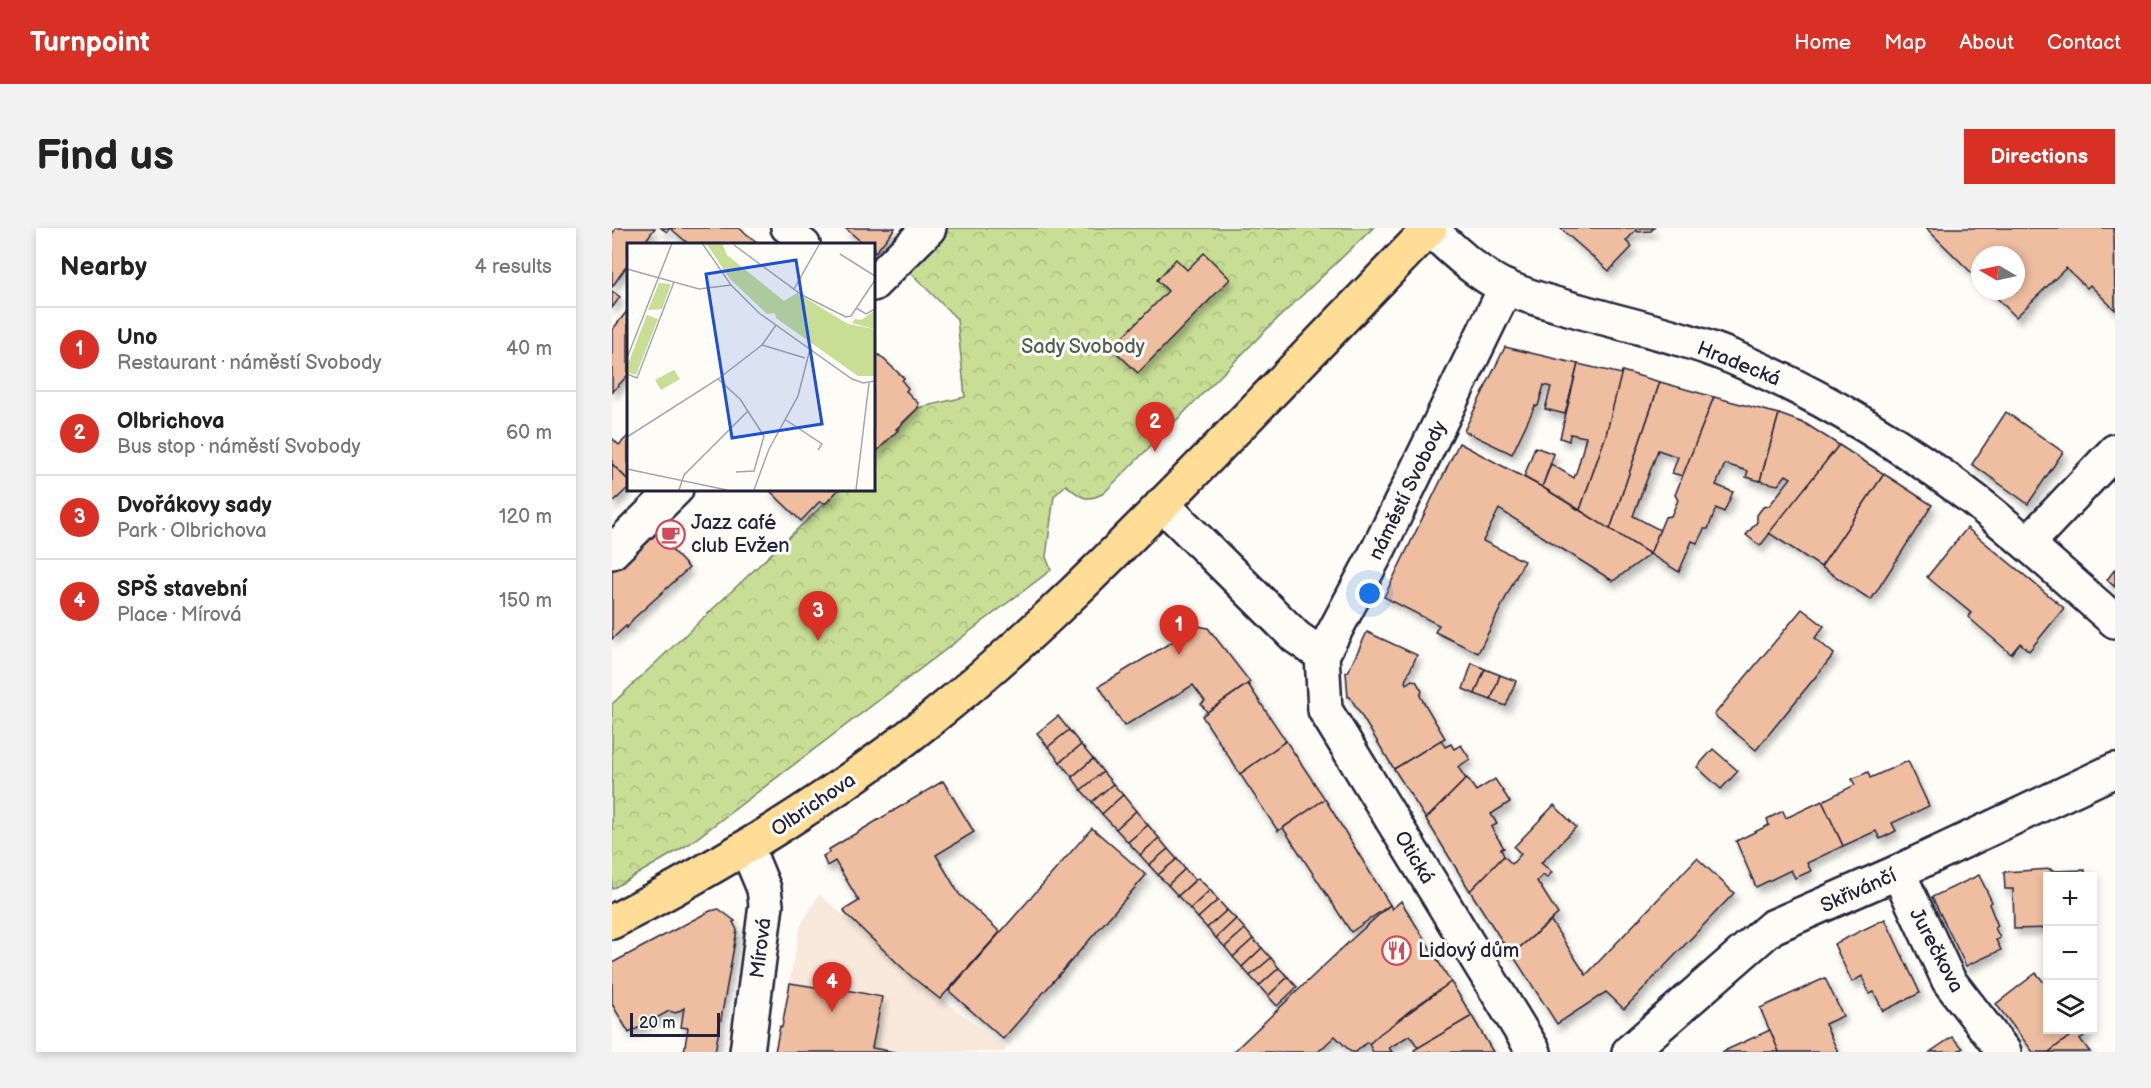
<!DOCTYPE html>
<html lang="en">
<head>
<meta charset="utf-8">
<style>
	:root { --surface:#fff; --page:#f2f2f2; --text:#222; --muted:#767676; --line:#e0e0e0; --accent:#d93025 }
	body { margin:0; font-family:"Balsamiq Sans",sans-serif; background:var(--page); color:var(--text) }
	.controls { position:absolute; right:18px; bottom:18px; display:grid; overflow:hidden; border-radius:0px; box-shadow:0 3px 9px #0003 }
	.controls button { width:54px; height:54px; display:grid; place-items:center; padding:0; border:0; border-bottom:2px solid var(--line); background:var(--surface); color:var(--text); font:30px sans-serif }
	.compass { position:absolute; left:1359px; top:18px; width:54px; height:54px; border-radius:50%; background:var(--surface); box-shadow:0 3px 9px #0003; rotate:279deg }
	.scale { position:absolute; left:18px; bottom:15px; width:90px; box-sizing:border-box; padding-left:6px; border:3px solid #22223b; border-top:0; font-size:16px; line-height:21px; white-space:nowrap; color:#22223b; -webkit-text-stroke:4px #fdfcf7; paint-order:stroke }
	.you { position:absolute; left:758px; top:366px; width:21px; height:21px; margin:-15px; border:4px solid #fff; border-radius:50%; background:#1a73e8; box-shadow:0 0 0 9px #1a73e833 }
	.badge { display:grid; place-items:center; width:39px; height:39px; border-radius:50%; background:var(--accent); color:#fff; font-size:20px; font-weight:700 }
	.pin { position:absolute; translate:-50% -50px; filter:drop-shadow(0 2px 3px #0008) }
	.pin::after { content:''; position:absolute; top:32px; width:21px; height:18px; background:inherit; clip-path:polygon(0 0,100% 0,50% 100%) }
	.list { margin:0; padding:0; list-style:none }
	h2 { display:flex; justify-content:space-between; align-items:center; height:78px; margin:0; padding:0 24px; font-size:26px }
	h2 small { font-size:20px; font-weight:400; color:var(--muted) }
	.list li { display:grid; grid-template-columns:39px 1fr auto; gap:18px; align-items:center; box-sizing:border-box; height:84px; padding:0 24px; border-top:2px solid var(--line) }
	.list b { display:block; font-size:22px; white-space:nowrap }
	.list p { margin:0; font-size:20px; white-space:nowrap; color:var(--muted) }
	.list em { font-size:20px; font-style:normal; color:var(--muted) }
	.icon { flex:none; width:33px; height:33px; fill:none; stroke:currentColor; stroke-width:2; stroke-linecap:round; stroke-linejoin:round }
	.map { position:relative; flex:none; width:1503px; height:824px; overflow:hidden; border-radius:0px }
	header { display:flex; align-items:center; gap:36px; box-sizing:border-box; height:84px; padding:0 30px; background:var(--accent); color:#fff }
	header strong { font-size:28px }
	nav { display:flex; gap:33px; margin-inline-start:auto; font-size:21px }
	.intro { display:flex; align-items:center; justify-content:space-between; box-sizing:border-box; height:144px; padding:0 36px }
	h1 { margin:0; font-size:42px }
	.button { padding:15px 27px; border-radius:0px; background:var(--accent); color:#fff; font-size:21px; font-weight:700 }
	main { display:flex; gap:36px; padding:0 36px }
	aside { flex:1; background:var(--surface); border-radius:0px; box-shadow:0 3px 9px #0003 }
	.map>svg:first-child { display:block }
</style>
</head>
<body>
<header>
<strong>Turnpoint</strong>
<nav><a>Home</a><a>Map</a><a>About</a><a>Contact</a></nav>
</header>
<div class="intro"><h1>Find us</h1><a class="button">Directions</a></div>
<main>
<aside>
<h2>Nearby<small>4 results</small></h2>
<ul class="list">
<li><span class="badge">1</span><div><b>Uno</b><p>Restaurant · náměstí Svobody</p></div><em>40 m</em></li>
<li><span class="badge">2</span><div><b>Olbrichova</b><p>Bus stop · náměstí Svobody</p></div><em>60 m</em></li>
<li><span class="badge">3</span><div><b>Dvořákovy sady</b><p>Park · Olbrichova</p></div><em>120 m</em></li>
<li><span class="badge">4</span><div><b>SPŠ stavební</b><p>Place · Mírová</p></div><em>150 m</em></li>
</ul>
</aside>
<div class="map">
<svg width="1503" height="824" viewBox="0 0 1503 824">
	<defs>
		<pattern id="forest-crowns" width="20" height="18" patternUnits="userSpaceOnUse" patternTransform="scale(1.5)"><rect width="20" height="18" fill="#c7de94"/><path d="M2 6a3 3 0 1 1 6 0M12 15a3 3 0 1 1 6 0" fill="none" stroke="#abbe80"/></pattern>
		<filter id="shadow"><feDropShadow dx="3.5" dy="6" stdDeviation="3" flood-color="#0004"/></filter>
	</defs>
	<rect width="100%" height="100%" fill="#fdfcf7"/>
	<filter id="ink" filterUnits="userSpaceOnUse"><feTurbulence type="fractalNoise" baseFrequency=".0167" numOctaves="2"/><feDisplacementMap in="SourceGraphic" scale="12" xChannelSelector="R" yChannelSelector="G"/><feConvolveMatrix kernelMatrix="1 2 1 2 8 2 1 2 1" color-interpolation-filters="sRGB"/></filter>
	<g filter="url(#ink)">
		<path fill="#f9e9dd" d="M207,666L329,770L394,820L392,824H164L188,699Z"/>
		<path fill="url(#forest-crowns)" stroke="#748068" stroke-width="1.5" d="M329,0H761L660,96L492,265C474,275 468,269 454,257L442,268L434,329L439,342L77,616L0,661V476L228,261H261V227L306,180L353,169L345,91L296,42Z"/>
		<g fill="#efbea0" stroke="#22223b" stroke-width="1.5" filter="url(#shadow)">
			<path d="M4,0H43L31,16H16V36L0,59V6Z"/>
			<path d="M49,0H127L147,16H77L58,0L55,4Z"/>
			<path d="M233,0H283L263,25L261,16H252Z"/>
			<path d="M948,0H1042L1039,3L1026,4L1024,2L1014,13L1020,19L997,43Z"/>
			<path d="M1314,0H1502L1503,82L1478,57L1475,60L1454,40L1404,89L1378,63H1404V27H1368V53Z"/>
			<path d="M592,25L618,51L526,145L500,120L556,63L545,52L564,31L575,42Z"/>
			<path d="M0,63L8,69L0,80Z"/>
			<path d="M16,82V147L0,164V102Z"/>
			<path d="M893,119L966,136L953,186L933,181L939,159L932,157L926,178H923L900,226L852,203Z"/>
			<path d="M261,126L265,128L267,127L292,150L290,153L296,160L294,163L306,175V180L284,201L286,202L261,227Z"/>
			<path d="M966,136L1010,146L994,207L968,282L930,259L939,236L962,250L966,239L974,209L958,206L957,213L948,210Z"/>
			<path d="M1010,143L1048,154L998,302L968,282L994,207Z"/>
			<path d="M1048,154L1102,169L1071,248L1060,245L1066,229L1046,222L1021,288L1048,302L1038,326L998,302Z"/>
			<path d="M1102,169L1167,186L1148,253L1134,249L1136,243L1113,236L1104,257L1121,264L1112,284L1104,280L1096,301H1092L1085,315L1080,313L1067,344L1038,326L1053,289L1059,288L1066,272L1063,267Z"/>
			<path d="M1394,184L1451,224L1416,276L1360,236Z"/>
			<path d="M1167,186L1194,196L1227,217L1148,318L1134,307L1145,294V287L1151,279L1157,278L1179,250L1174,247L1166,257L1148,253Z"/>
			<path d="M16,208V252L0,236V210L7,217Z"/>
			<path d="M847,215L930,259L1038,326L1001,353L887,281L871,313L912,333L866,425L823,404L827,397L772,369Z"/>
			<path d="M1227,217L1272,246L1209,339L1157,305Z"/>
			<path d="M923,219L942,226L930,259L912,249Z"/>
			<path d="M0,236L16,252V260L0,275Z"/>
			<path d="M1272,246L1320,277L1259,372L1209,339Z"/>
			<path d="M156,261H227L214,275L207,274L189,293Z"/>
			<path d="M1355,300L1452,380L1417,423L1408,415L1399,426L1356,389L1359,385L1315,349Z"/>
			<path d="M43,304L77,340L21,391L15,400L14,398L0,411V343Z"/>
			<path d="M1503,341V359L1495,352Z"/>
			<path d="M1190,381L1212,398L1203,410L1222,426L1144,522L1102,487Z"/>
			<path d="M586,398L596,400L638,454L595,484L589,476L593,473L581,457L512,498L487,458Z"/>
			<path d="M755,404L805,427L793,453L794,456L800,452L804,453L810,463L808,468L833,510L782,541L738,469H736L734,444H736Z"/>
			<path d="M860,435L873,441L863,466L851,461Z"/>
			<path d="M873,441L888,447L879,472L863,466Z"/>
			<path d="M888,447L904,453L894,478L879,472Z"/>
			<path d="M636,456L674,513L628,546L590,488Z"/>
			<path d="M446,488L457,502L436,519L425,505Z"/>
			<path d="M457,502L469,517L448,534L436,519Z"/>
			<path d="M829,512L833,519L839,516L842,521L849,517L858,531L846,539L854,551L814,591L782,541Z"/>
			<path d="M674,513L713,571L666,603L628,546Z"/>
			<path d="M469,517L481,531L460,549L448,534Z"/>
			<path d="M1101,521L1126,543L1109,561L1085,539Z"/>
			<path d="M481,531L491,544L469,562L460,549Z"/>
			<path d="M1296,533L1317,578L1280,595L1284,603L1268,611L1264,603L1231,618L1210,573L1243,557L1240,551L1256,544L1258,550Z"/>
			<path d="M491,544L501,556L480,574L469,562Z"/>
			<path d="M855,550L864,563L883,551L898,574L879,586L885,596L879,599L892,620L889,621L892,628L858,663L814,591Z"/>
			<path d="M331,553L362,604L324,627L347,666L388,704L328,771L300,749L234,686L232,682L247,673L223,633L215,638L211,628L218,624L216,622Z"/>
			<path d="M501,556L511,567L490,586L480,574Z"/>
			<path d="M511,567L524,583L504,601L490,586Z"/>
			<path d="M713,571L778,677L739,704L671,600Z"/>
			<path d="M1210,573L1231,618L1195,635L1199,643L1183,650L1179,642L1144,659L1124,613L1157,597L1155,591L1171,583L1174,590Z"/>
			<path d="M942,577L964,599L929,635L940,644L935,650L931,647L925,653L946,686L899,727L858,663L892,628L900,636L909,626L902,619Z"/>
			<path d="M524,583L536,597L516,614L504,601Z"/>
			<path d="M536,597L547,610L528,627L516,614Z"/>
			<path d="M480,600L534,647L391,811L337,763Z"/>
			<path d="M547,610L556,621L537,637L528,627Z"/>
			<path d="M556,621L565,631L546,647L537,637Z"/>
			<path d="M1085,630L1122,665L1012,781L994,764L945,796L900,726L939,693L974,747Z"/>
			<path d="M565,631L573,641L556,657L546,647Z"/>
			<path d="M573,641L583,652L566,668L556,657Z"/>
			<path d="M1439,641V643L1473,642V648H1436V700L1402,701L1401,661H1393L1392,644Z"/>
			<path d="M1367,647L1380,674L1377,676L1386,698L1383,700L1388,710L1384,712L1389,722L1354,738L1320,669Z"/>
			<path d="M586,650L598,662L578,681L566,668Z"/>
			<path d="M598,662L606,672L586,690L578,681Z"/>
			<path d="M606,672L615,682L595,700L586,690Z"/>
			<path d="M789,673L839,754L801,780L757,816L755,814L744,824H739L723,808L706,824H621L740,711L778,677L780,681Z"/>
			<path d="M107,681L123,693L121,694L125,702L103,824H72L76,800L69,799L72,780L64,785L57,783L17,805L0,776V735L98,683Z"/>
			<path d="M615,682L624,691L604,710L595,700Z"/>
			<path d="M624,691L633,701L613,719L604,710Z"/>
			<path d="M1273,691L1308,765L1271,783L1262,764L1257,766L1250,748L1240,754L1222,716Z"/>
			<path d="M633,701L641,711L621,729L613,719Z"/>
			<path d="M641,711L650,720L630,739L621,729Z"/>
			<path d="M650,720L659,730L638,748L630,739Z"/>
			<path d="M659,730L667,740L647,758L638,748Z"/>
			<path d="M667,740L676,749L656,768L647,758Z"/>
			<path d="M1424,745L1436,759V802H1466L1437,824H1421L1384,776Z"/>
			<path d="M676,749L685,759L665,778L656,768Z"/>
			<path d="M1213,750L1231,788L1213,796L1226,824H1167L1148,780Z"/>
			<path d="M839,754L860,788L806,820L798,807L777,820L780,824H761L757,816L769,805Z"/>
			<path d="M178,755L209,760L210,757L270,769L260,820L283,824H163L168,798L170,799Z"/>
			<path d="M860,788L881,824H803L802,822Z"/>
			<path d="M1158,802L1167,824H1110Z"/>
			<path d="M1466,802H1473L1476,805L1468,811L1478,824H1437Z"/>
			<path d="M1340,809L1351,820L1344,824H1318Z"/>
		</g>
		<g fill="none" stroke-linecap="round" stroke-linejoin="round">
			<defs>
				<path id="pedestrian" d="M173,0L194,16"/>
				<g id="minor">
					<path d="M261,56L317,0"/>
					<path d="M550,276L684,409L710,427"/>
					<path d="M1416,315L1503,223"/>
					<path d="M0,324L64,261"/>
					<path d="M710,427L713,482L922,824"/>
					<path d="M710,427L767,320L894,59"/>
					<path d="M1286,644L1337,753L1392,824"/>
					<path d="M1017,824L1160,699L1286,644L1503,542"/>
				</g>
				<path id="tertiary" d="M135,620L152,661L154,677L135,824"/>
				<path id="secondary" d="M818,1C841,22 864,45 893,59C916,69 942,76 967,83C1023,99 1082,111 1136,136C1215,171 1297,221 1365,274C1413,312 1457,353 1503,393"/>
				<path id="primary" d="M0,694C114,634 219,571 320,490C419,411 507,321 596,230C670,153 744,77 818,0"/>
			</defs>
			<use href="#pedestrian" stroke="#22223b" stroke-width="32"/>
			<use href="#minor" stroke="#22223b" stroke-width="38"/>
			<use href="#tertiary" stroke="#22223b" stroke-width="38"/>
			<use href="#secondary" stroke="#22223b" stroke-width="38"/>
			<use href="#primary" stroke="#22223b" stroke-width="38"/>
			<use href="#pedestrian" stroke="#fdfcf7" stroke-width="27"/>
			<use href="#minor" stroke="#fdfcf7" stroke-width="33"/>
			<use href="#tertiary" stroke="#fdfcf7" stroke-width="33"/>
			<use href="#secondary" stroke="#fdfcf7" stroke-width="33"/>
			<use href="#primary" stroke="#ffdd96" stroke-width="33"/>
		</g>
	</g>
	<defs>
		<symbol id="cafe-ring" viewBox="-11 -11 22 22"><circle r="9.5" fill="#fdfcf7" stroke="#d1495b" stroke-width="1.5"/><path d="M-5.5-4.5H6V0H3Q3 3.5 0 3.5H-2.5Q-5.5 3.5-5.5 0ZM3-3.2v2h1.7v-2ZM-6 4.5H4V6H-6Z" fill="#d1495b"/></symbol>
		<symbol id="restaurant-ring" viewBox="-11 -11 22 22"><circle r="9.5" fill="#fdfcf7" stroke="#d1495b" stroke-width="1.5"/><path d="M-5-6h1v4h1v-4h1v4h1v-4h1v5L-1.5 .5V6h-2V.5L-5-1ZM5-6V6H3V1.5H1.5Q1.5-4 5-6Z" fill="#d1495b"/></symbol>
	</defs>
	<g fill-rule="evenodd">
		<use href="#cafe-ring" x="42" y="290" width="33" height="33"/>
		<use href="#restaurant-ring" x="768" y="706" width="33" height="33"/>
	</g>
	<g text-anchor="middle" stroke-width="6" stroke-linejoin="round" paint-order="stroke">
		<g font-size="20" fill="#545a56" stroke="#fdfcf7">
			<text x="471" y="125">Sady Svobody</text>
		</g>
		<g font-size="20" fill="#22223b" stroke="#fdfcf7">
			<text transform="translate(1127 135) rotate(22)" y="7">Hradecká</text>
			<text transform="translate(795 262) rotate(-64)" y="7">náměstí Svobody</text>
			<text transform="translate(201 576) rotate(-34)" y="7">Olbrichova</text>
			<text transform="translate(803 629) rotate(59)" y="7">Otická</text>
			<text transform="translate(1246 662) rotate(-24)" y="7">Skřivánčí</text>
			<text transform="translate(148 720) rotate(-83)" y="7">Mírová</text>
			<text transform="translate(1325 722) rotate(62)" y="7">Jurečkova</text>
		</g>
		<g font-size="20" fill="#22223b" stroke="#fdfcf7" text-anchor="start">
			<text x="79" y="301">Jazz café<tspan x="79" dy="23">club Evžen</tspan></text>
			<text x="806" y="729">Lidový dům</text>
		</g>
	</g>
	<g transform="translate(15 15)">
		<rect width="248" height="248" fill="#fdfcf7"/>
		<path d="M79,0H95L100,12L157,58L170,50L221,81L247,86V133H231L149,75L148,70L140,71L103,36ZM32,40L44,41L35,66L21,67ZM20,72L31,76L9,132L0,129V123Z" fill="#c7de94"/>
		<path d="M247,68V86L225,80L228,76L234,77Z" fill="#c7de94"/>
		<path d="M47,127L53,136L34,147L28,137Z" fill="#c7de94"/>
		<path fill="none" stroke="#a5a5ac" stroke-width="1.5" d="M75,0L104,42L132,70L225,136L236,140L248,138M107,2L175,52L219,74L224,73L248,37M213,11L248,33M0,26L72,46L104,42M167,46L193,0M229,65L239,71L248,66M135,102L178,115M135,102L149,82M0,115L45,0M0,131L10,135L47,39M91,136L113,156L137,193L127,228L109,229M159,177L195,201L191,207M0,194L91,136L135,102M0,226L100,247M52,247L57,232L121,168M127,247L142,206L171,153L183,106M229,247L242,140"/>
		<path fill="#1d4ed8" fill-opacity="0.15" stroke="#1d4ed8" stroke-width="3" d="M169,17L195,181L105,195L79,31Z"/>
		<rect width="248" height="248" fill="none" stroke="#22223b" stroke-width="3"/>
	</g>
</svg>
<div class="controls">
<button>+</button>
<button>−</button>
<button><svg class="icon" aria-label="layers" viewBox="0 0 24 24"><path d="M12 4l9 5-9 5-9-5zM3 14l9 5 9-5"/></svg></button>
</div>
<svg class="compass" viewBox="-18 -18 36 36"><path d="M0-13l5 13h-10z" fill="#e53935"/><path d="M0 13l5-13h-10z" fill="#767676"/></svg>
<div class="scale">20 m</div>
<div class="you"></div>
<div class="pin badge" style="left:567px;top:427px">1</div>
<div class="pin badge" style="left:543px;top:224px">2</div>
<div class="pin badge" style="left:206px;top:413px">3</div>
<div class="pin badge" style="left:220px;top:784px">4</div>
</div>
</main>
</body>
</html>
